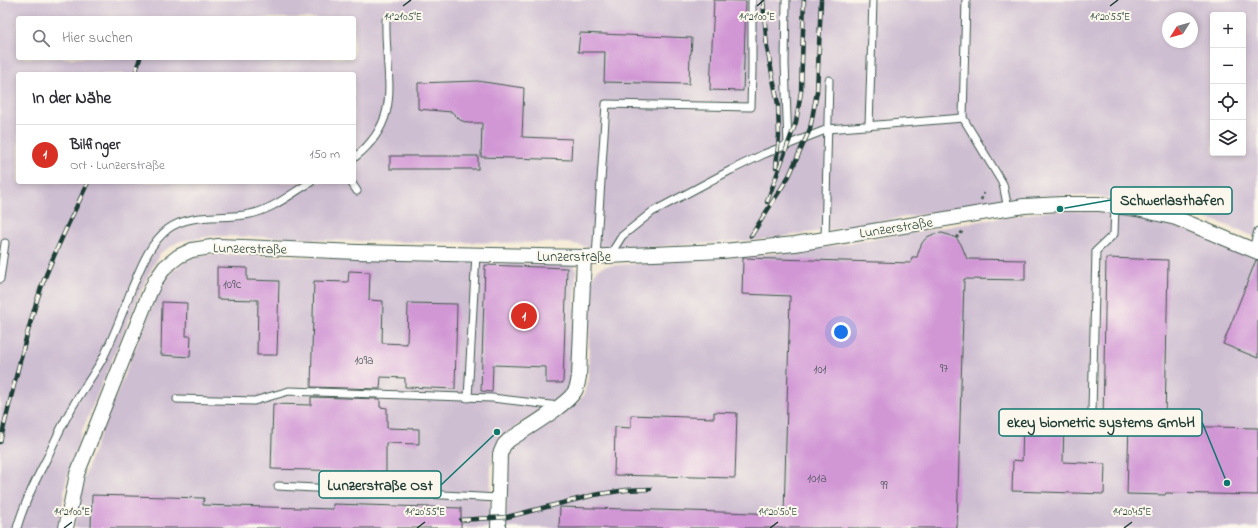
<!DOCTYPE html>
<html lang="de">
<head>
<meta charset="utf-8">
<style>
	:root { --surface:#fff; --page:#f7f7f7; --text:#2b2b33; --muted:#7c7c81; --line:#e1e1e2; --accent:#d93025 }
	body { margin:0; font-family:"Indie Flower",sans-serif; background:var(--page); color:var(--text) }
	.controls { position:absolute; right:12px; top:12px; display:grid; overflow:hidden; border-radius:4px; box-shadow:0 2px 6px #0003 }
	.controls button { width:36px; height:36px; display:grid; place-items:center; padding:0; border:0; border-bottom:1px solid var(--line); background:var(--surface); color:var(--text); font:20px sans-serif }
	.compass { position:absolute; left:1162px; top:12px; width:36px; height:36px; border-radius:50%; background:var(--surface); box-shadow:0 2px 6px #0003; rotate:233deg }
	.you { position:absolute; left:841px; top:332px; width:14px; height:14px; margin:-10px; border:3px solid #fff; border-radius:50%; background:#1a73e8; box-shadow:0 0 0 6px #1a73e833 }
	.badge { display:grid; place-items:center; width:26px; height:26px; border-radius:50%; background:var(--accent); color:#fff; font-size:13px; font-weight:700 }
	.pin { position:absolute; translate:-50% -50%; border:2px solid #fff; box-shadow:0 1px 4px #0006 }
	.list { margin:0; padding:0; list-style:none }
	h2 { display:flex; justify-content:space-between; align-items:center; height:52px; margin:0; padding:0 16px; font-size:17px }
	h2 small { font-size:13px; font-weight:400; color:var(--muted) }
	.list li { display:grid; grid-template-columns:26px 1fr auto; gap:12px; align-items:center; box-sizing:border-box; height:60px; padding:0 16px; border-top:1px solid var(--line) }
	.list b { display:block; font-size:15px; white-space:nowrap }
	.list p { margin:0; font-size:13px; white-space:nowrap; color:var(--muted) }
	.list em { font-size:13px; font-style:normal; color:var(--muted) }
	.icon { flex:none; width:22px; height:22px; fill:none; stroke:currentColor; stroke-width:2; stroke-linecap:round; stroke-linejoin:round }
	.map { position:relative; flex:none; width:1258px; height:528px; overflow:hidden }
	.search { position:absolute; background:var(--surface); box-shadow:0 2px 6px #0003; left:16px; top:16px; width:340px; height:44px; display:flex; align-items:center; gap:10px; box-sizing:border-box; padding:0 14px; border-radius:4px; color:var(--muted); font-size:15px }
	.panel { position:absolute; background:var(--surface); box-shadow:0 2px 6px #0003; left:16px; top:72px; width:340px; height:112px; border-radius:4px }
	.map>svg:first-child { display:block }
</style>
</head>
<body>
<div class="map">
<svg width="1258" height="528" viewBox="0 0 1258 528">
	<rect width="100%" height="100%" fill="#fbf7ec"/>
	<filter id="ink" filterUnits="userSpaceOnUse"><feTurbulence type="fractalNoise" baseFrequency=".025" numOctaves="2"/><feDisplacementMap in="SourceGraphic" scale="8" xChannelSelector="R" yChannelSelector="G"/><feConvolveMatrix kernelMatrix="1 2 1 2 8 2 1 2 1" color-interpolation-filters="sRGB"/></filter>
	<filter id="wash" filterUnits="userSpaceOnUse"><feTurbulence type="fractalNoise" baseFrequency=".012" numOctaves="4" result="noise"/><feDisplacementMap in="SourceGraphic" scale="16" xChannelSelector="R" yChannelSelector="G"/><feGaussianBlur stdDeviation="0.9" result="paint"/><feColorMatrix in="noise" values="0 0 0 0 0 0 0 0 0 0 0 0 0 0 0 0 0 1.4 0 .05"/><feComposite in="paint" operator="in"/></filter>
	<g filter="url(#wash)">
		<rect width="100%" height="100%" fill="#f5ead4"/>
		<g fill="#cebed1" fill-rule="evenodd">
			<path d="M0,0H1258V238L1213,220L1210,239L1258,258V528H506L508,460L514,449L524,439L579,401L585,393L588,379L591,280L597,270L605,266L797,252L993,219L1056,210L1105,212L1142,217L1181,228L1210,239L1212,220L1123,199L1074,195L1026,197L841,228L759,240L603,250L569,243L412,242L324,240L294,237L212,236L180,241L160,253L147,277L82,431L66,482L58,528H0ZM1213,15H1243V153H1213ZM18,18H354V58H18ZM1168,18H1192V42H1168ZM18,74H354V182H18Z"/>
			<path d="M214,254L573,265L576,271L574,374L571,385L565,393L512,429L500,441L493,454L491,464L490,528H74L81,487L91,457L156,297L165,281L174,270L186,261L197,256Z"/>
		</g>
		<g id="blocks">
			<g fill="#d197d5">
				<path d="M714,0L746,1L743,91L710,90Z"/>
				<path d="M580,33L692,38L691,54H690L689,84L604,82L605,52H578Z"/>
				<path d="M477,81L524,88L522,137L572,139L571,160L481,157L482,123H468L460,120L452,112L418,109V83Z"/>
				<rect x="390" y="156" width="88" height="13"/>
				<path d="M942,233L949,235L956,238L961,244L967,259L1025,260V280L964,279L957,528H559L560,507L784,514L790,296L742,294L743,258L911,263L912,257H917L919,250L922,243L927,237L934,234Z"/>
				<path d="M1106,258L1168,260L1165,423H1167V426L1258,428V495L1166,493L1165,495L1127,494L1129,422L1103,421Z"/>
				<path d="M1256,260H1258V358L1223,344Z"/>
				<path d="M485,265L567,268L563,383H546V367L493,365L492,392L481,391Z"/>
				<path d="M217,267L247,268V280L279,281L277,355H257L258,300L217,299Z"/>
				<path d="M349,271L370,272L369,300L383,301L382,343L407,344L408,303L457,304L455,389L405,387V378L381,377L380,389L311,387L314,281L348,282Z"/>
				<path d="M162,302L187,303L186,336H191L190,357L161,355Z"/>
				<path d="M311,397L380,399V407L387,408V428L419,429V444L386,443V472L271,469L273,404L311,405Z"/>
				<path d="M714,412L737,413L735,478L614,475L615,427L631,428V415L714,418Z"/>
				<path d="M1023,420L1064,421L1063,462L1105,464L1104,494L1012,491L1013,460L1022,461Z"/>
				<path d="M92,495L204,498L203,505L333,509V504L461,508V528H91Z"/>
			</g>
		</g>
	</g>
	<g filter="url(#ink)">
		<use href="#blocks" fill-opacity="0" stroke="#3f574c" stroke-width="1"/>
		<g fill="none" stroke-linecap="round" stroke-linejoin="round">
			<defs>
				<g id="lane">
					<path d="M786,0L785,63L788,145"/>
					<path d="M966,0L963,118L1003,184L1008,209"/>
					<path d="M869,126L873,0"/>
					<path d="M354,158C406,117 384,76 386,20"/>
					<path d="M351,182L357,191"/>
					<path d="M825,239L829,80"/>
					<path d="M1253,249L1258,231"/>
					<path d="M610,255L622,236L652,212L731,170L764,154L828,129L963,118"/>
					<path d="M596,257L606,104L751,107L752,70V0"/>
					<path d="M0,279L5,243"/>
					<path d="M468,398L476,254"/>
					<path d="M177,399L254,401L289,391L492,398L559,406"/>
					<path d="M1092,411L1096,251L1114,234L1115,206"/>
					<path d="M278,486L498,498"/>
					<path d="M17,528C24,503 36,479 48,456C56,438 64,421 74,404C83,389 94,374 103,358C114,336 123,312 132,288C141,267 149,244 168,229C191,212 223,220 250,214C272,210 292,193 311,182"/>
				</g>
				<g id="street">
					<path d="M66,528L77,474L150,292L155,281L165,267L179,256L192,250L218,246L357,252L584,257L723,251L795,244L1024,206L1063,204H1100L1137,209L1176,218L1258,252"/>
					<path d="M498,528L500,454L504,445L509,440C524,430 571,403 576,389C578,385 578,380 579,377L584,257"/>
				</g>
			</defs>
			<use href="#lane" stroke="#3f574c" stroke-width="9"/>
			<use href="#street" stroke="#3f574c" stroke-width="16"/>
			<g stroke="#3f574c" stroke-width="2.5" stroke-dasharray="3 3" stroke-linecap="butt">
				<path d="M981,200L984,193"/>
				<path d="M956,238L964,230"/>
			</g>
			<use href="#lane" stroke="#fff" stroke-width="7"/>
			<use href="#street" stroke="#fff" stroke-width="14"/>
			<defs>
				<g id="rail">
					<path d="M763,0L767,48L778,104L779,136L776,167"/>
					<path d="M135,74L140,58"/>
					<path d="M767,202L796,122L801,92L804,0"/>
					<path d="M751,236L789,176L810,129L817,92L821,0"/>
					<path d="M0,442C13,391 24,338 41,288C54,252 72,217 88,182"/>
					<path d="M461,520L507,517L594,495L626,490L650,489"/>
				</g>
			</defs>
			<use href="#rail" stroke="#1f3d34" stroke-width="4.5"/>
			<use href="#rail" stroke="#fbf7ec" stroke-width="3" stroke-dasharray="9" stroke-linecap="butt"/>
		</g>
	</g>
	<path fill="none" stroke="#1f3d34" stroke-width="1.5" d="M403,6L411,0M757,6L764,0M1110,6L1118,0M64,528L72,522M417,528L425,522M770,528L778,522M1124,528L1132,522"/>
	<g text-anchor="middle" stroke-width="4" stroke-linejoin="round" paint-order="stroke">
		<g font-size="12" fill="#4c545c">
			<text x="232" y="288">109c</text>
			<text x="364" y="364">109a</text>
			<text x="944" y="372">97</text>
			<text x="820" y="373">101</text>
			<text x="817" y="482">101a</text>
			<text x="884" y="489">99</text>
		</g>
		<g font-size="14" fill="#1f3d34" stroke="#fbf7ec">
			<text transform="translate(896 227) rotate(-9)" y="5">Lunzerstraße</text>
			<text transform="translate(250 248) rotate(1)" y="5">Lunzerstraße</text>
			<text x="574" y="261">Lunzerstraße</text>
		</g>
	</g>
	<g font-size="10" text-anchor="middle" fill="#1f3d34" stroke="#fbf7ec" stroke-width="4" stroke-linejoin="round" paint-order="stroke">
		<text x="403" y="20">14°21'05"E</text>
		<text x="757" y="20">14°21'00"E</text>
		<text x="1110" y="20">14°20'55"E</text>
		<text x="72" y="515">14°21'00"E</text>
		<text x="425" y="515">14°20'55"E</text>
		<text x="778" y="515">14°20'50"E</text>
		<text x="1132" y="515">14°20'45"E</text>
	</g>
	<path fill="none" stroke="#0f766e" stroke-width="1.5" d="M1060 209L1111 200M1227 483L1202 422M497 432L441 485"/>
	<g fill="#0f766e" stroke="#fbf7ec" stroke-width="1.5">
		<circle cx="1060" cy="209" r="4"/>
		<circle cx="1227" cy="483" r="4"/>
		<circle cx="497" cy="432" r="4"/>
	</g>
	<g fill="#fbf7ec" stroke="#0f766e" stroke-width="1.5">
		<rect x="1111" y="187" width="121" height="27" rx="4"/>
		<rect x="999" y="409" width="203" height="27" rx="4"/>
		<rect x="319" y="471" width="122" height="27" rx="4"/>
	</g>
	<g font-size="15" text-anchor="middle" font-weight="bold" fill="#1f3d34">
		<text x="1172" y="205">Schwerlasthafen</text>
		<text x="1101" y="427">ekey biometric systems GmbH</text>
		<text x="380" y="490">Lunzerstraße Ost</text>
	</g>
</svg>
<div class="controls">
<button>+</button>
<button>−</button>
<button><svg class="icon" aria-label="locate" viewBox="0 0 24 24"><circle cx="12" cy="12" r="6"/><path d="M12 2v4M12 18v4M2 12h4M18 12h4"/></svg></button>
<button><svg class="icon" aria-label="layers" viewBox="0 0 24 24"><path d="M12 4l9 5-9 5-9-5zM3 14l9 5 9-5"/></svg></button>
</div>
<svg class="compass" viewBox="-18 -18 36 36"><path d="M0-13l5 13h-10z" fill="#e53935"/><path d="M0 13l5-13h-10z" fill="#7c7c81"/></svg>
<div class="you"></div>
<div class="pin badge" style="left:524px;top:316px">1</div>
<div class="search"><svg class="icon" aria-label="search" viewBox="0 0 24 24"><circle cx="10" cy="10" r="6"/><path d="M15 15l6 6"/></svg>Hier suchen</div>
<section class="panel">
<h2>In der Nähe<small></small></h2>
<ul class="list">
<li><span class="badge">1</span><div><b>Bilfinger</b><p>Ort · Lunzerstraße</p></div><em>150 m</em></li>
</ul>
</section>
</div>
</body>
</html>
